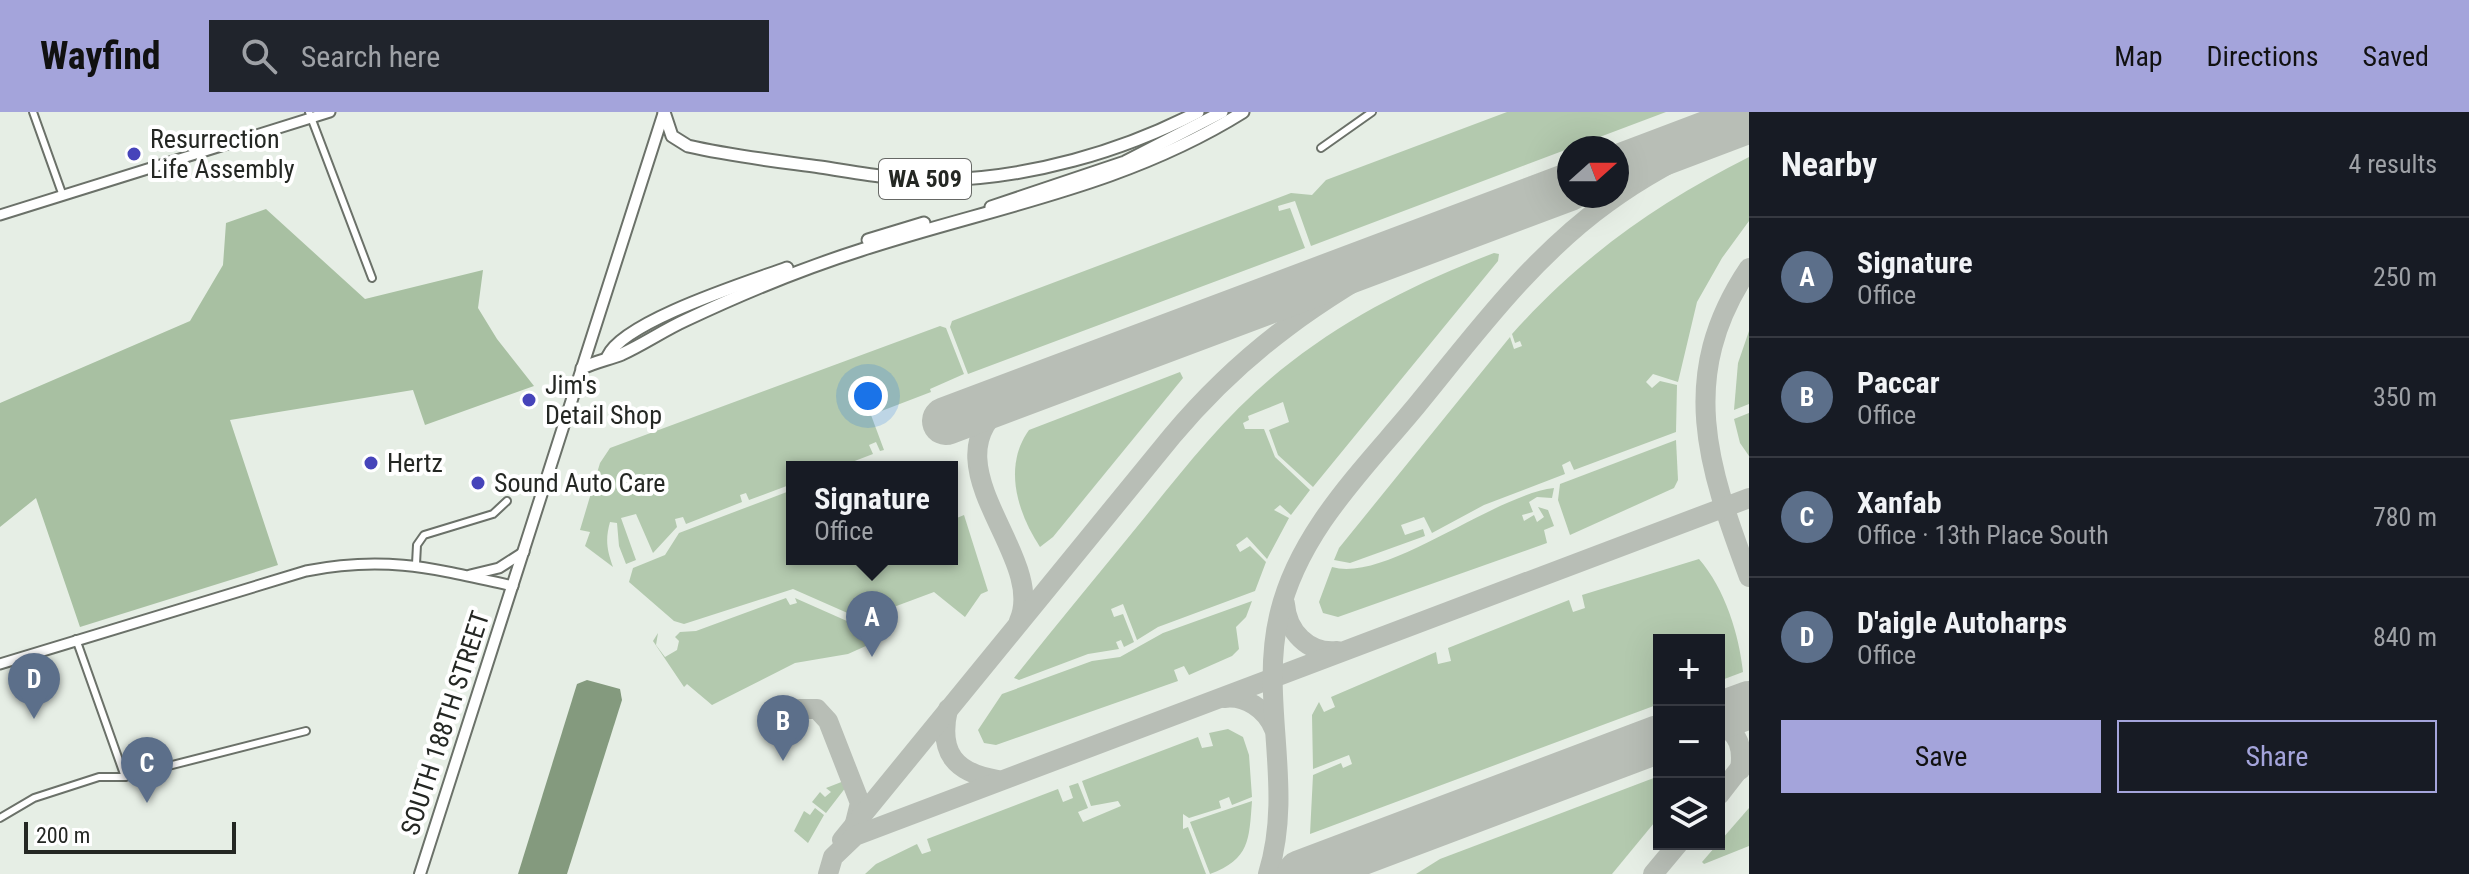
<!DOCTYPE html>
<html lang="en">
<head>
<meta charset="utf-8">
<style>
	:root { --surface:#171b24; --page:#20242c; --text:#f1f3f6; --muted:#9ea1a6; --line:#363941; --accent:#a4a4db }
	body { margin:0; font-family:"Roboto Condensed",sans-serif; background:var(--page); color:var(--text) }
	.controls { position:absolute; right:24px; bottom:24px; display:grid; overflow:hidden; border-radius:0px; box-shadow:0 8px 32px #0002 }
	.controls button { width:72px; height:72px; display:grid; place-items:center; padding:0; border:0; border-bottom:2px solid var(--line); background:var(--surface); color:var(--text); font:40px sans-serif }
	.compass { position:absolute; left:1557px; top:24px; width:72px; height:72px; border-radius:50%; background:var(--surface); box-shadow:0 8px 32px #0002; rotate:69deg }
	.scale { position:absolute; left:24px; bottom:20px; width:212px; box-sizing:border-box; padding-left:8px; border:4px solid #242723; border-top:0; font-size:22px; line-height:28px; white-space:nowrap; color:#242723; -webkit-text-stroke:6px #fff; paint-order:stroke }
	.you { position:absolute; left:868px; top:284px; width:28px; height:28px; margin:-20px; border:6px solid #fff; border-radius:50%; background:#1a73e8; box-shadow:0 0 0 12px #1a73e833 }
	.badge { display:grid; place-items:center; width:52px; height:52px; border-radius:50%; background:var(--accent); color:#fff; font-size:26px; font-weight:700 }
	.pin { position:absolute; translate:-50% -66px; filter:drop-shadow(0 2px 4px #0008) }
	.pin::after { content:''; position:absolute; top:42px; width:28px; height:24px; background:inherit; clip-path:polygon(0 0,100% 0,50% 100%) }
	.popup { position:absolute; left:786px; top:349px; width:172px; height:104px; box-sizing:border-box; display:grid; place-content:center; border-radius:0px; background:var(--surface); filter:drop-shadow(0 2px 6px #0005); font-size:26px; white-space:nowrap; color:var(--muted) }
	.popup b { font-size:30px; color:var(--text) }
	.popup::after { content:''; position:absolute; left:50%; top:100%; margin-left:-16px; border:16px solid transparent; border-top-color:var(--surface) }
	.list { margin:0; padding:0; list-style:none }
	h2 { display:flex; justify-content:space-between; align-items:center; height:104px; margin:0; padding:0 32px; font-size:34px }
	h2 small { font-size:26px; font-weight:400; color:var(--muted) }
	.list li { display:grid; grid-template-columns:52px 1fr auto; gap:24px; align-items:center; box-sizing:border-box; height:120px; padding:0 32px; border-top:2px solid var(--line) }
	.list b { display:block; font-size:30px; white-space:nowrap }
	.list p { margin:0; font-size:26px; white-space:nowrap; color:var(--muted) }
	.list em { font-size:26px; font-style:normal; color:var(--muted) }
	.actions { display:flex; gap:16px; padding:24px 32px }
	.actions a { flex:1; padding:18px 0; border:2px solid var(--accent); border-radius:0px; text-align:center; font-size:28px; color:var(--accent) }
	.actions .main { background:var(--accent); color:#111 }
	.icon { flex:none; width:44px; height:44px; fill:none; stroke:currentColor; stroke-width:2; stroke-linecap:round; stroke-linejoin:round }
	.map { position:relative; flex:none; width:1749px; height:762px; overflow:hidden }
	header { display:flex; align-items:center; gap:48px; box-sizing:border-box; height:112px; padding:0 40px; background:var(--accent); color:#111 }
	header strong { font-size:38px }
	nav { display:flex; gap:44px; margin-inline-start:auto; font-size:28px }
	.search { width:560px; height:72px; background:var(--page); display:flex; align-items:center; gap:20px; box-sizing:border-box; padding:0 28px; border-radius:0px; color:var(--muted); font-size:30px }
	main { display:flex }
	aside { flex:1; background:var(--surface) }
	.map>svg:first-child { display:block }
</style>
</head>
<body>
<header>
<strong>Wayfind</strong>
<div class="search"><svg class="icon" aria-label="search" viewBox="0 0 24 24"><circle cx="10" cy="10" r="6"/><path d="M15 15l6 6"/></svg>Search here</div>
<nav><a>Map</a><a>Directions</a><a>Saved</a></nav>
</header>
<main>
<div class="map">
<svg width="1749" height="762" viewBox="0 0 1749 762">
	<rect width="100%" height="100%" fill="#e6eee5"/>
	<g fill="#b3c9ae">
		<path d="M1507,0H1666L1311,134L1295,89L1278,94L1279,99L1290,96L1305,136L968,262L950,215L952,209L1291,81L1312,83L1326,68Z"/>
		<path d="M1749,45V109L1722,146L1697,190L1678,270L1653,262L1646,270L1652,276L1660,269L1677,273L1676,320L1574,358L1570,349L1562,353L1565,362L1484,393L1432,421L1424,405L1401,413L1405,423L1423,417L1425,424L1350,451L1334,448L1339,436L1510,225L1514,237L1522,234L1520,229L1515,231L1512,222C1581,145 1657,91 1749,45Z"/>
		<path d="M1494,141L1499,142L1498,149L1313,375L1278,343L1269,318L1289,310L1283,290L1248,304L1249,308L1243,311L1245,317H1264L1275,345L1310,378L1291,403L1280,393L1274,398L1289,406L1267,447L1247,425L1236,433L1240,440L1250,434L1266,450L1255,479L1158,515L1137,528L1123,492L1111,497L1114,505L1123,502L1134,530L1124,535L1121,528L1116,530L1119,537L1088,542L1019,568L1014,566C1057,512 1101,459 1145,405C1189,350 1234,293 1291,250C1353,202 1421,169 1494,141Z"/>
		<path d="M940,214L946,216L964,262L930,277L931,280L871,303L884,338L880,339L876,330L869,333L873,342L839,355H792V372L749,388L746,381L740,383L742,390L686,412L683,405L675,407L677,415L653,441L636,402L621,406L636,448L626,452L619,434L617,411L610,410C605,428 607,438 613,455L585,434L590,420L580,418L600,351L610,336Z"/>
		<path d="M1749,219V292L1734,298L1738,251Z"/>
		<path d="M1180,260L1183,266L1053,425L1040,435C1017,400 1003,354 1029,318Z"/>
		<path d="M1749,301V344L1740,331L1734,307Z"/>
		<path d="M1676,328L1678,368L1674,376L1570,423L1558,388L1560,372Z"/>
		<path d="M1554,376L1552,386L1537,385L1529,390L1533,400L1522,403L1524,409L1534,403L1537,410L1544,405L1538,395L1548,398L1554,414L1544,418L1547,431L1338,505L1323,501L1319,490L1332,455C1386,471 1493,383 1554,376Z"/>
		<path d="M792,378V447H952V408L964,403L988,479L981,482L965,505L934,480L883,499L877,514L793,477L684,512L674,509L629,470L633,456L665,443L679,421Z"/>
		<path d="M1699,447C1725,477 1739,522 1743,560L1719,569V528H1659V592L1310,722L1313,663L1341,651L1343,656L1352,652L1349,643L1313,657L1312,603L1319,590L1324,600L1335,595L1331,585L1436,540L1438,552L1451,549L1448,536L1569,488L1573,500L1585,496L1582,483Z"/>
		<path d="M786,486L790,493L797,491L795,486L874,521L877,529L848,542L795,551L712,593L687,572L684,575L653,529L658,521L656,533L665,545L677,538L679,529L675,525L680,520L696,519Z"/>
		<path d="M1252,489L1246,505L1236,515L1239,537L1232,544L1189,563L1184,554L1174,558L1178,569L996,633L984,631L978,618L1002,582L1092,549L1120,545L1163,521Z"/>
		<path d="M1228,617L1243,625L1249,643L1252,685L1232,693L1229,685L1219,689L1221,696L1189,706L1183,702V717L1188,715L1206,762H865L876,752L917,732L922,742L931,739L927,727L1058,677L1063,690L1073,686L1069,674L1078,671L1088,696L1078,700L1083,710L1121,694L1118,689L1091,694L1082,669L1198,625L1202,636L1213,634L1209,621Z"/>
		<path d="M1659,664V705L1612,762H1416L1440,747Z"/>
		<path d="M844,669L846,675L826,701L812,690L820,680L825,685L831,680L826,676Z"/>
		<path d="M1252,689C1249,728 1250,747 1210,762L1190,710Z"/>
		<path d="M815,696L824,703L808,731L794,719L804,699L810,703Z"/>
		<path d="M1749,696V734L1704,752L1702,750Z"/>
	</g>
	<path fill="#a8c0a2" d="M266,97L365,187L483,158L478,196L497,227L534,274L425,313L413,278L230,308L278,453L80,515L36,386L0,415V291L190,209L223,153L226,111Z"/>
	<path fill="#849a7e" d="M587,568L620,577L622,588L567,762H518L577,572Z"/>
	<g fill="none" stroke-linecap="round" stroke-linejoin="round">
		<g stroke="#b8beb6" stroke-width="20">
			<path d="M1749,156C1676,264 1708,355 1749,465"/>
			<path d="M1016,284C914,346 1049,441 1019,509"/>
			<path d="M1285,492C1287,519 1308,542 1337,539"/>
			<path d="M1224,586C1245,583 1266,597 1274,617"/>
			<path d="M799,597H817L828,609L860,691L855,711"/>
			<path d="M948,597C938,641 955,661 998,668"/>
			<path d="M1719,613C1740,620 1743,638 1740,658"/>
			<path d="M1719,683L1747,647"/>
			<path d="M842,728L1172,324C1246,236 1321,186 1421,131"/>
			<path d="M828,762L833,745L855,724L1749,386"/>
			<path d="M1268,762C1295,675 1259,590 1279,504C1298,420 1364,357 1417,293C1475,222 1531,146 1607,91C1650,59 1701,35 1749,10"/>
			<path d="M1333,762L1436,711"/>
			<path d="M1653,762L1678,732"/>
		</g>
		<g stroke="#b8beb6" stroke-width="48">
			<path d="M1617,57L1749,7"/>
			<path d="M946,309L1569,75"/>
			<path d="M1719,604L1749,593"/>
			<path d="M1301,762L1659,627"/>
		</g>
		<defs>
			<g id="street">
				<path d="M33,0L63,84"/>
				<path d="M309,0L372,166"/>
				<path d="M1321,36L1372,0"/>
				<path d="M416,452L417,433L424,423L493,402L507,389"/>
				<path d="M76,527L125,665"/>
				<path d="M0,706L34,686L99,665H125L306,619"/>
			</g>
			<g id="secondary">
				<path d="M0,103L330,0"/>
				<path d="M470,463L499,456L524,440"/>
				<path d="M0,552L306,459C387,443 436,457 513,474"/>
			</g>
			<path id="primary" d="M420,762L664,0"/>
			<g id="highway">
				<path d="M664,0L672,24L688,34C731,44 776,49 820,55C860,61 901,69 941,68C1029,66 1121,40 1198,0"/>
				<path d="M991,95L1125,50L1222,0"/>
				<path d="M868,128L924,111"/>
				<path d="M608,244C624,209 749,170 787,156"/>
				<path d="M582,256C595,250 609,247 622,242C644,232 664,218 686,208C743,181 801,157 861,138C992,95 1123,75 1243,0"/>
			</g>
		</defs>
		<use href="#street" stroke="#6b7169" stroke-width="10"/>
		<use href="#secondary" stroke="#6b7169" stroke-width="13"/>
		<use href="#primary" stroke="#6b7169" stroke-width="14"/>
		<use href="#highway" stroke="#6b7169" stroke-width="15"/>
		<use href="#street" stroke="#fff" stroke-width="6"/>
		<use href="#secondary" stroke="#fff" stroke-width="9"/>
		<use href="#primary" stroke="#fff" stroke-width="10"/>
		<use href="#highway" stroke="#fff" stroke-width="11"/>
	</g>
	<g fill="#4644ba" stroke="#fff" stroke-width="3">
		<circle cx="134" cy="42" r="8"/>
		<circle cx="529" cy="288" r="8"/>
		<circle cx="371" cy="351" r="8"/>
		<circle cx="478" cy="371" r="8"/>
	</g>
	<g text-anchor="middle" stroke-width="8" stroke-linejoin="round" paint-order="stroke">
		<rect fill="#fff" stroke="#666865" stroke-width="2" x="879" y="47" width="92" height="40" rx="6"/>
		<g font-size="24" font-weight="bold" fill="#242723">
			<text x="925" y="75">WA 509</text>
		</g>
		<g font-size="26" fill="#242723" stroke="#fff" text-anchor="start">
			<text x="150" y="36">Resurrection<tspan x="150" dy="30">Life Assembly</tspan></text>
			<text x="545" y="282">Jim's<tspan x="545" dy="30">Detail Shop</tspan></text>
			<text x="387" y="360">Hertz</text>
			<text x="494" y="380">Sound Auto Care</text>
		</g>
		<g font-size="26" fill="#242723" stroke="#fff">
			<text transform="translate(445 611) rotate(-72)" y="9">SOUTH 188TH STREET</text>
		</g>
	</g>
</svg>
<div class="controls">
<button>+</button>
<button>−</button>
<button><svg class="icon" aria-label="layers" viewBox="0 0 24 24"><path d="M12 4l9 5-9 5-9-5zM3 14l9 5 9-5"/></svg></button>
</div>
<svg class="compass" viewBox="-18 -18 36 36"><path d="M0-13l5 13h-10z" fill="#e53935"/><path d="M0 13l5-13h-10z" fill="#9ea1a6"/></svg>
<div class="scale">200 m</div>
<div class="you"></div>
<div class="pin badge" style="left:872px;top:545px;background:#5c6f8a">A</div>
<div class="popup"><b>Signature</b>Office</div>
<div class="pin badge" style="left:783px;top:649px;background:#5c6f8a">B</div>
<div class="pin badge" style="left:147px;top:691px;background:#5c6f8a">C</div>
<div class="pin badge" style="left:34px;top:607px;background:#5c6f8a">D</div>
</div>
<aside>
<h2>Nearby<small>4 results</small></h2>
<ul class="list">
<li><span class="badge" style="background:#5c6f8a">A</span><div><b>Signature</b><p>Office</p></div><em>250 m</em></li>
<li><span class="badge" style="background:#5c6f8a">B</span><div><b>Paccar</b><p>Office</p></div><em>350 m</em></li>
<li><span class="badge" style="background:#5c6f8a">C</span><div><b>Xanfab</b><p>Office · 13th Place South</p></div><em>780 m</em></li>
<li><span class="badge" style="background:#5c6f8a">D</span><div><b>D'aigle Autoharps</b><p>Office</p></div><em>840 m</em></li>
</ul>
<div class="actions"><a class="main">Save</a><a>Share</a></div>
</aside>
</main>
</body>
</html>
